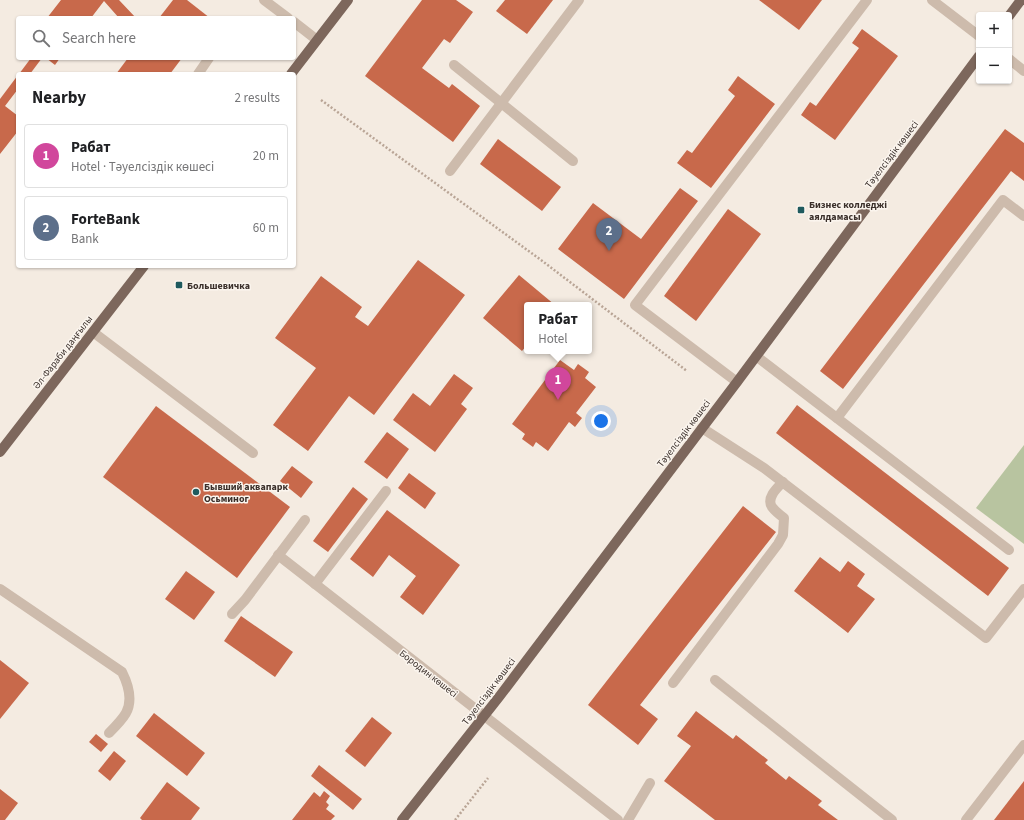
<!DOCTYPE html>
<html lang="en">
<head>
<meta charset="utf-8">
<style>
	:root { --surface:#fff; --page:#f6f6f6; --text:#202124; --muted:#757577; --line:#e0e0e0; --accent:#1f5a5e }
	body { margin:0; font-family:"Source Sans 3",sans-serif; background:var(--page); color:var(--text) }
	.controls { position:absolute; right:12px; top:12px; display:grid; overflow:hidden; border-radius:4px; box-shadow:0 1px 3px #0004 }
	.controls button { width:36px; height:36px; display:grid; place-items:center; padding:0; border:0; border-bottom:1px solid var(--line); background:var(--surface); color:var(--text); font:20px sans-serif }
	.you { position:absolute; left:601px; top:421px; width:14px; height:14px; margin:-10px; border:3px solid #fff; border-radius:50%; background:#1a73e8; box-shadow:0 0 0 6px #1a73e833 }
	.badge { display:grid; place-items:center; width:26px; height:26px; border-radius:50%; background:var(--accent); color:#fff; font-size:13px; font-weight:700 }
	.pin { position:absolute; translate:-50% -33px; filter:drop-shadow(0 1px 2px #0008) }
	.pin::after { content:''; position:absolute; top:21px; width:14px; height:12px; background:inherit; clip-path:polygon(0 0,100% 0,50% 100%) }
	.popup { position:absolute; left:524px; top:302px; width:68px; height:52px; box-sizing:border-box; display:grid; place-content:center; border-radius:4px; background:var(--surface); filter:drop-shadow(0 1px 3px #0005); font-size:13px; white-space:nowrap; color:var(--muted) }
	.popup b { font-size:15px; color:var(--text) }
	.popup::after { content:''; position:absolute; left:50%; top:100%; margin-left:-8px; border:8px solid transparent; border-top-color:var(--surface) }
	.list { margin:0; padding:0; list-style:none }
	h2 { display:flex; justify-content:space-between; align-items:center; height:52px; margin:0; padding:0 16px; font-size:17px }
	h2 small { font-size:13px; font-weight:400; color:var(--muted) }
	.list li { display:grid; grid-template-columns:26px 1fr auto; gap:12px; align-items:center; box-sizing:border-box; height:64px; margin:0 8px 8px; padding:0 8px; border:1px solid var(--line); border-radius:4px }
	.list b { display:block; font-size:15px; white-space:nowrap }
	.list p { margin:0; font-size:13px; white-space:nowrap; color:var(--muted) }
	.list em { font-size:13px; font-style:normal; color:var(--muted) }
	.icon { flex:none; width:22px; height:22px; fill:none; stroke:currentColor; stroke-width:2; stroke-linecap:round; stroke-linejoin:round }
	.map { position:relative; flex:none; width:1024px; height:820px; overflow:hidden }
	.search { position:absolute; background:var(--surface); box-shadow:0 1px 3px #0004; left:16px; top:16px; width:280px; height:44px; display:flex; align-items:center; gap:10px; box-sizing:border-box; padding:0 14px; border-radius:4px; color:var(--muted); font-size:15px }
	.panel { position:absolute; background:var(--surface); box-shadow:0 1px 3px #0004; left:16px; top:72px; width:280px; height:196px; border-radius:4px }
	.map>svg:first-child { display:block }
</style>
</head>
<body>
<div class="map">
<svg width="1024" height="820" viewBox="0 0 1024 820">
	<rect width="100%" height="100%" fill="#f4ebe1"/>
	<path fill="#b8c4a0" d="M1024,445V544L976,508Z"/>
	<g fill="#c8694b">
		<path d="M61,0H119L136,18H119L104,1L91,18H47Z"/>
		<path d="M173,0H187L210,18H159Z"/>
		<path d="M422,0H456L473,12L450,43L444,39L422,68L449,88L452,84L480,106L453,142L365,76Z"/>
		<path d="M505,0H553L527,34L496,11Z"/>
		<path d="M759,0H822L799,30Z"/>
		<path d="M862,29L898,56L835,140L801,115L810,102L816,106L859,48L852,43Z"/>
		<path d="M31,58H42L30,74H19Z"/>
		<path d="M46,58H60L55,65Z"/>
		<path d="M128,58H182L170,74H116Z"/>
		<path d="M18,75V89L5,106L18,116V131L0,154V99Z"/>
		<path d="M738,76L775,104L711,188L677,163L687,150L692,153L735,96L728,90Z"/>
		<path d="M1005,129L1024,143V181L1011,171L843,389L820,371Z"/>
		<path d="M498,139L561,187L542,211L480,164Z"/>
		<path d="M680,188L698,201L624,299L558,249L593,203L641,239Z"/>
		<path d="M728,209L761,234L696,321L664,296Z"/>
		<path d="M418,260L465,295L374,415L349,396L308,451L273,425L316,368L275,338L321,276L362,307L355,317L368,326Z"/>
		<path d="M519,275L555,305H527V345L522,351L483,318Z"/>
		<path d="M560,360L574,370L578,364L589,372L585,378L596,387L576,413L582,418L575,427L569,422L548,451L536,442L533,447L522,439L525,434L512,424Z"/>
		<path d="M454,374L473,388L461,404L467,409L435,452L393,420L413,393L430,406Z"/>
		<path d="M797,405L1009,568L988,596L776,433Z"/>
		<path d="M156,406L290,507L237,578L103,477Z"/>
		<path d="M387,432L409,449L387,479L364,462Z"/>
		<path d="M292,466L313,482L301,498L280,481Z"/>
		<path d="M409,473L436,493L425,509L398,488Z"/>
		<path d="M353,487L368,499L328,552L313,541Z"/>
		<path d="M743,506L776,532L640,705L658,719L638,745L588,705Z"/>
		<path d="M387,510L460,565L423,615L400,597L416,576L389,555L373,577L350,559Z"/>
		<path d="M820,557L840,572L848,561L865,574L857,586L875,599L848,633L794,591Z"/>
		<path d="M186,571L215,592L194,620L165,599Z"/>
		<path d="M241,616L293,652L275,677L224,641Z"/>
		<path d="M0,660L29,683L0,719Z"/>
		<path d="M696,711L733,739L736,735L768,760L765,763L786,780L789,776L822,801L818,805L838,820H715L664,781L691,746L677,736Z"/>
		<path d="M154,713L205,753L187,776L136,736Z"/>
		<path d="M372,717L392,733L365,767L345,751Z"/>
		<path d="M96,734L108,744L101,752L89,742Z"/>
		<path d="M114,751L126,761L110,781L98,771Z"/>
		<path d="M319,765L362,799L353,810L311,776Z"/>
		<path d="M1024,781V820H994Z"/>
		<path d="M167,782L200,808L191,820H142L140,818Z"/>
		<path d="M0,789L18,803L5,820H0Z"/>
		<path d="M324,791L330,796L326,802L329,805L326,809L335,816L331,820H292L314,792L320,797Z"/>
	</g>
	<g fill="none" stroke-linecap="round" stroke-linejoin="round">
		<g stroke="#b9a596" stroke-width="2.5" stroke-dasharray="2 2" stroke-linecap="butt">
			<path d="M321,100L541,260L687,371"/>
			<path d="M455,820L488,778"/>
		</g>
		<g stroke="#cdbbac" stroke-width="10">
			<path d="M264,0L288,18"/>
			<path d="M932,0L979,36"/>
			<path d="M294,22L317,40"/>
			<path d="M1009,59L1024,71"/>
			<path d="M454,65L573,161"/>
			<path d="M198,74L209,58"/>
			<path d="M450,171L579,0"/>
			<path d="M93,332L253,453"/>
			<path d="M756,356L1009,550"/>
			<path d="M737,382L635,305L867,0"/>
			<path d="M837,418L1003,200L1024,216"/>
			<path d="M702,428L764,468L986,638L1024,589"/>
			<path d="M278,555L618,820"/>
			<path d="M315,584L386,491"/>
			<path d="M0,589L122,672C128,684 133,700 126,713C122,720 115,727 109,733"/>
			<path d="M232,614L245,600L305,520"/>
			<path d="M715,680L892,820"/>
			<path d="M673,683L778,544L783,535L784,518C780,515 775,511 772,507C766,498 777,488 783,482"/>
			<path d="M628,820L650,783"/>
			<path d="M966,820L1024,745"/>
		</g>
		<g stroke="#7d675c" stroke-width="10">
			<path d="M1009,16L1021,0"/>
			<path d="M291,74L348,0"/>
			<path d="M0,452L144,266"/>
			<path d="M402,820L499,697L737,382L979,56"/>
		</g>
	</g>
	<g fill="#1f5a5e" stroke="#fbf5ee" stroke-width="1.5">
		<rect x="797" y="206" width="8" height="8" rx="2"/>
		<rect x="175" y="281" width="8" height="8" rx="2"/>
		<circle cx="196" cy="492" r="4"/>
	</g>
	<g text-anchor="middle" stroke-width="3" stroke-linejoin="round" paint-order="stroke">
		<g font-size="10" fill="#3b302b" stroke="#fbf5ee">
			<text transform="translate(891 154) rotate(-53)" y="4">Тәуелсіздік көшесі</text>
			<text transform="translate(62 352) rotate(-52)" y="4">Әл-Фараби даңғылы</text>
			<text transform="translate(683 433) rotate(-53)" y="4">Тәуелсіздік көшесі</text>
			<text transform="translate(429 673) rotate(38)" y="4">Бородин көшесі</text>
			<text transform="translate(488 691) rotate(-53)" y="4">Тәуелсіздік көшесі</text>
		</g>
		<g font-size="10" font-weight="bold" fill="#3b302b" stroke="#fbf5ee" text-anchor="start">
			<text x="809" y="208">Бизнес колледжі<tspan x="809" dy="12">аялдамасы</tspan></text>
			<text x="187" y="289">Большевичка</text>
			<text x="204" y="490">Бывший аквапарк<tspan x="204" dy="12">Осьминог</tspan></text>
		</g>
	</g>
</svg>
<div class="controls">
<button>+</button>
<button>−</button>
</div>
<div class="you"></div>
<div class="pin badge" style="left:558px;top:400px;background:#d1479c">1</div>
<div class="popup"><b>Рабат</b>Hotel</div>
<div class="pin badge" style="left:609px;top:251px;background:#5c6f8a">2</div>
<div class="search"><svg class="icon" aria-label="search" viewBox="0 0 24 24"><circle cx="10" cy="10" r="6"/><path d="M15 15l6 6"/></svg>Search here</div>
<section class="panel">
<h2>Nearby<small>2 results</small></h2>
<ul class="list">
<li><span class="badge" style="background:#d1479c">1</span><div><b>Рабат</b><p>Hotel · Тәуелсіздік көшесі</p></div><em>20 m</em></li>
<li><span class="badge" style="background:#5c6f8a">2</span><div><b>ForteBank</b><p>Bank</p></div><em>60 m</em></li>
</ul>
</section>
</div>
</body>
</html>
